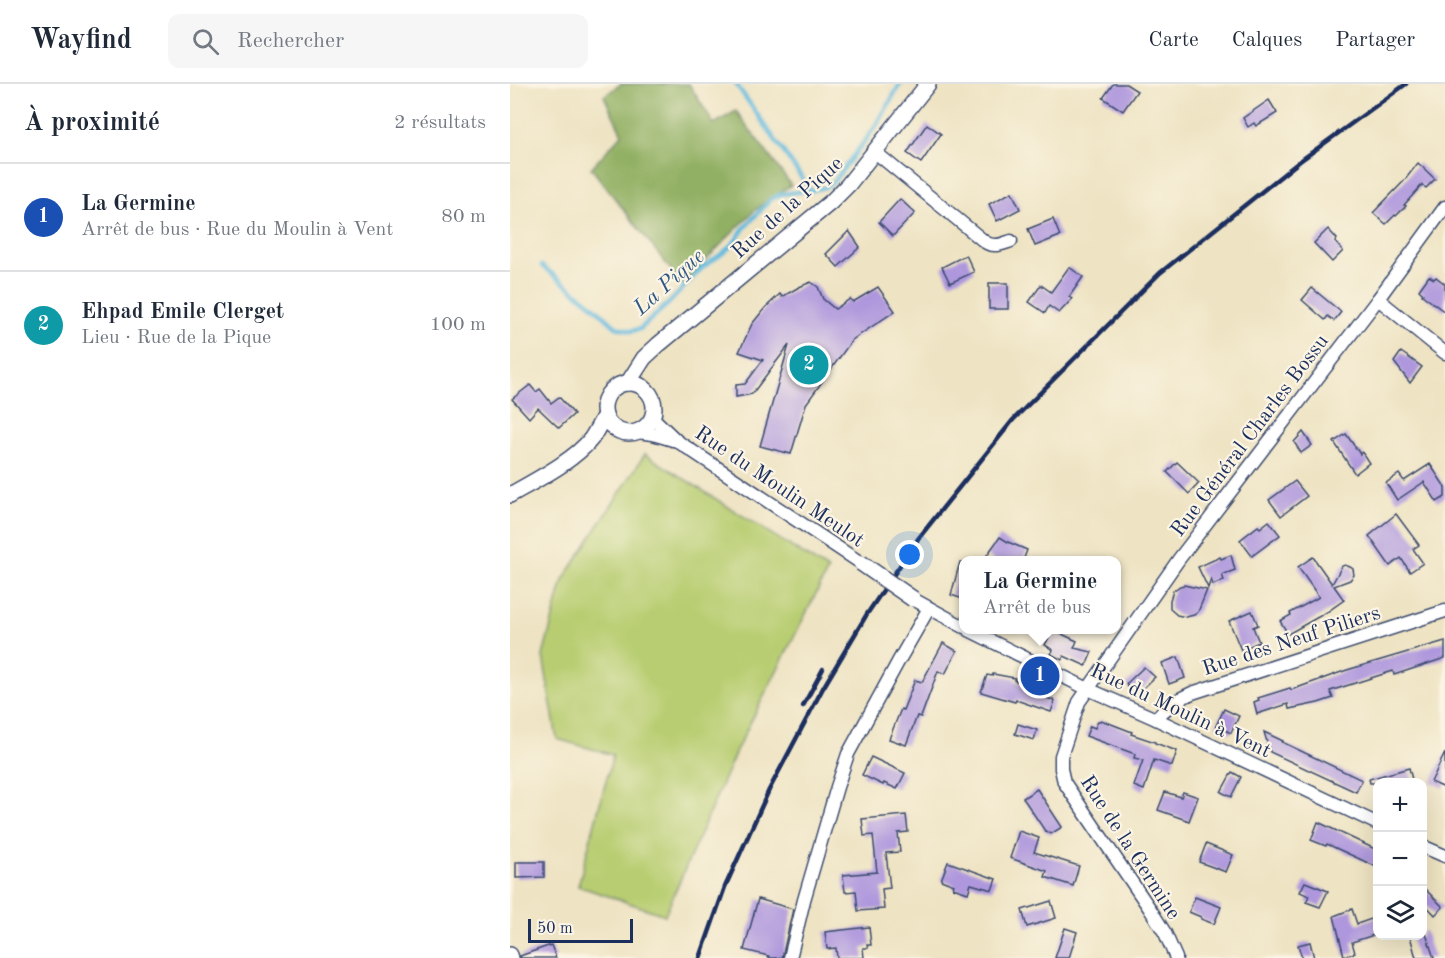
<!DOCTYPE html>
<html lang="fr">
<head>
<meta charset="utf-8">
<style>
	:root { --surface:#fff; --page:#f6f6f7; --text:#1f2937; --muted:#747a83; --line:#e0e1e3; --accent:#d1495b }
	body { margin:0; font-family:"Old Standard TT",serif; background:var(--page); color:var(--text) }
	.controls { position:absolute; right:18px; bottom:18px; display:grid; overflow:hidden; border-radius:12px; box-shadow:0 6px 24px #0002 }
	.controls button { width:54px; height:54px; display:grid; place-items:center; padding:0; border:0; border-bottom:2px solid var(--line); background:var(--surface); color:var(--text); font:30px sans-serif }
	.scale { position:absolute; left:18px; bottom:15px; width:105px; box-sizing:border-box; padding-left:6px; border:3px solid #1b2f5e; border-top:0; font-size:16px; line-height:21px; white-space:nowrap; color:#1b2f5e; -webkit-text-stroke:4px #fcf5e5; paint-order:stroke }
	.you { position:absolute; left:400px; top:471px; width:21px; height:21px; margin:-15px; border:4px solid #fff; border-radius:50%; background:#1a73e8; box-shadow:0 0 0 9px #1a73e833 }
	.badge { display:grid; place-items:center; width:39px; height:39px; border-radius:50%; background:var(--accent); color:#fff; font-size:20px; font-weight:700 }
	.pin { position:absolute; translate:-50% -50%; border:3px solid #fff; box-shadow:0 2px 6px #0006 }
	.popup { position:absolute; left:449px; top:472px; width:162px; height:78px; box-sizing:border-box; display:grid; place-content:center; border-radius:12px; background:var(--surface); filter:drop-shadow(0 2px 4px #0005); font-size:20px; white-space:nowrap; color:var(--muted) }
	.popup b { font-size:22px; color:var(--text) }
	.popup::after { content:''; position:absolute; left:50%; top:100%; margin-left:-12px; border:12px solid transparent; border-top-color:var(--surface) }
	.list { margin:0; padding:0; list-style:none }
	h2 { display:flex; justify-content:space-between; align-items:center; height:78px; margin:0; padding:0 24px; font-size:26px }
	h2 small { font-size:20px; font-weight:400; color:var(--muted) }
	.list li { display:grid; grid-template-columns:39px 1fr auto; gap:18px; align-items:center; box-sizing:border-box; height:108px; padding:0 24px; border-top:2px solid var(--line) }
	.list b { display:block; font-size:22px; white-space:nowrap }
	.list p { margin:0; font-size:20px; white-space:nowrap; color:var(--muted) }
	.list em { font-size:20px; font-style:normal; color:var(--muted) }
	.icon { flex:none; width:33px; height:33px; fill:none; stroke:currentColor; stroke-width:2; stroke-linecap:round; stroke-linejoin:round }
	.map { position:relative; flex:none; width:935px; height:874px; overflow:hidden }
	header { display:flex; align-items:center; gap:36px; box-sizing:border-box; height:84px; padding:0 30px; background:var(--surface); border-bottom:2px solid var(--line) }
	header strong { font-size:28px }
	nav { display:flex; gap:33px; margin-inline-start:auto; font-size:21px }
	.search { width:420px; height:54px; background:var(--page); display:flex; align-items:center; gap:15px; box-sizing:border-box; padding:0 21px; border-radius:12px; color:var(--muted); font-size:22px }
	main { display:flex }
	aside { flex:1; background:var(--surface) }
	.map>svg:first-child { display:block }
</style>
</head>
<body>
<header>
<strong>Wayfind</strong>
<div class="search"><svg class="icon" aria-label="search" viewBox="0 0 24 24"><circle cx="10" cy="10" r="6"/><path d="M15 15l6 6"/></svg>Rechercher</div>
<nav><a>Carte</a><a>Calques</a><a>Partager</a></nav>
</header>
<main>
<aside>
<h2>À proximité<small>2 résultats</small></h2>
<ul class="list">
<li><span class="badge" style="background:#1a4fb4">1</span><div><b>La Germine</b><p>Arrêt de bus · Rue du Moulin à Vent</p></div><em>80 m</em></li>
<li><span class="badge" style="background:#0f9aa8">2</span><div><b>Ehpad Emile Clerget</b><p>Lieu · Rue de la Pique</p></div><em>100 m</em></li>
</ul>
</aside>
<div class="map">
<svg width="935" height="874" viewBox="0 0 935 874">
	<rect width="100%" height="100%" fill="#fcf5e5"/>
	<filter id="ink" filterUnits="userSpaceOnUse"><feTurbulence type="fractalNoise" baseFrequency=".0167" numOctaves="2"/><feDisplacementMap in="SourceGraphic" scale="12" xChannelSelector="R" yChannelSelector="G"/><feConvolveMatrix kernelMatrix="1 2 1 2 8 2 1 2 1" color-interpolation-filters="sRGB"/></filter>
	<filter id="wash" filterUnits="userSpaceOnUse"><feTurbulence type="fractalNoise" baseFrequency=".008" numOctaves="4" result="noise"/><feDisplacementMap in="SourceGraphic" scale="24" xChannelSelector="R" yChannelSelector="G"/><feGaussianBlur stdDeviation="1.35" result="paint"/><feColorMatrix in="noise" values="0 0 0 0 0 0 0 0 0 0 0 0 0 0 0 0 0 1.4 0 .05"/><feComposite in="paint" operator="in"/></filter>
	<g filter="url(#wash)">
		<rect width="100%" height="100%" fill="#eee3c2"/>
		<path fill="#b8cd71" stroke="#6a7e68" stroke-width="1.5" d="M135,370L318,486L227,665L155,831L68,802L103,671L47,655L33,572L53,496Z"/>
		<path fill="#92b063" stroke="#567060" stroke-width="1.5" d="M111,0H179L204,40L226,27L281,101L244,127L172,200L81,84L112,50L94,12Z"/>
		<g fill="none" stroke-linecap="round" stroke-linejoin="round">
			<g stroke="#60bade" stroke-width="4.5">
				<path d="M226,0L301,107"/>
				<path d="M32,182L81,220L106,243L121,247L130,245L160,218L193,183L213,169L223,160L235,143L261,115L272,110L303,106L316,103L325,96L366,42L390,0"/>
			</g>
		</g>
		<g id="blocks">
			<g fill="#ae97dd">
				<path d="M603,0H616L627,7L613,27L593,14Z"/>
				<path d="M759,16L767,29L746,42L744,39L738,43L733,34Z"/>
				<path d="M417,40L431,50L411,79L397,69Z"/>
				<path d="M908,79L925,95L916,104L912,101L894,121L896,122L886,132L885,131L876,140L863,129L894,97Z"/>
				<path d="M502,108L510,125L487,137L479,120Z"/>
				<path d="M390,115L405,129L383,152L369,138Z"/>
				<path d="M543,135L550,152L525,162L518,145Z"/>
				<path d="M818,145L827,155L825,158L833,167L822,178L804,159Z"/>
				<path d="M339,147L350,163L328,183L316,170Z"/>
				<path d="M456,171L464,188L440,199L432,183Z"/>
				<path d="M559,183L573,193L559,213L562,215L549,229L539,222L535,229L519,218L531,201L541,208Z"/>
				<path d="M919,192L924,195L926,193L935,200V228L912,211L913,210L909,206Z"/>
				<path d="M301,198L308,203L313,215L325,225L340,215L343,218L368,203L385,227L342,256L296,320L281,370L250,362L279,261L242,310L226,313V301L235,300L253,276L229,268L242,240L255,224L270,210L272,213L289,203Z"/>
				<rect x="479" y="199" width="19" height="26"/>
				<path d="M802,204L831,228L824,237L818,232L815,236L792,216Z"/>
				<path d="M891,268L912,283L900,299L884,278Z"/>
				<path d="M20,301L26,308L30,305L41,319L49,313L64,330L49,344L28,324L19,334L2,315Z"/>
				<path d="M793,348L802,361L791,369L784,358Z"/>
				<path d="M836,350L850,370L852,368L859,379L845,390L824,358Z"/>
				<path d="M667,378L689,399L679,410L657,388Z"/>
				<path d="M920,380L935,403V413L927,418L914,398L887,416L876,399L889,390L894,397Z"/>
				<path d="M785,397L797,412L771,432L759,416Z"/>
				<path d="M886,430L909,461L903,465L913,479L900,488L891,474L880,482L859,452Z"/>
				<path d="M759,437L770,451L742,472L730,456L748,442L750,444Z"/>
				<path d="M490,453L498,458L517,466L513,477H484L477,471Z"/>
				<path d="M721,471L725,486L712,491L714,496L703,501L701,495L698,504L688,483L710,473L711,475Z"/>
				<path d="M803,473L822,500L832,482L835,481L840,483L843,485L844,491L840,496L824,502L834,516L817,528L778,550L770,537L781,531L780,529L809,513L788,483Z"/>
				<path d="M450,478H453V515L441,511Z"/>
				<path d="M674,501L697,506L688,528L684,531L676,533L667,531L660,525V516L663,507L670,502Z"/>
				<path d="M742,527L748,541L743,543L749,558L731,566L719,537Z"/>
				<path d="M543,546L567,557L564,564L582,568L576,582L554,572L552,576L541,570L543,566L535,561Z"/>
				<path d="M935,557V574L884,591L883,587L820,607L823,614L808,619L779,625L778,620L747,630L744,618L749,616L748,614L780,604L781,606L837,586Z"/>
				<path d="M433,559L447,567L435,590L428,587L411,633L407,632L396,661L379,655L391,625L393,626L405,596L412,598Z"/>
				<path d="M668,573L675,594L659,600L652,579Z"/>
				<path d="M634,583L645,593L626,611L624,608L623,609L616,600Z"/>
				<path d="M483,590L505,594L504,596L528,606L526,610L545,617L541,628L506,616L505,618L471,608L477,591L482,592Z"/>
				<path d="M714,625L729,632L721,649L706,642Z"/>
				<path d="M591,636L622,648L621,650L645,658V659L667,667L662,682L644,676L634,706L624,702L633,676L624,674L625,670L576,652L580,642L585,644L588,637H590Z"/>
				<path d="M508,640L527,646L524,656L505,650Z"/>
				<path d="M754,648L773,657L772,658L852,696L846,708L760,668Z"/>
				<path d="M935,669V704L921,698Z"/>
				<path d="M361,673L395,689L387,705L374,699L373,701L352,691Z"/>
				<path d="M899,684L903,699H860L859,695Z"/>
				<path d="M722,688L731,693L721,713L711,708Z"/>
				<path d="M527,705L552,743L541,750L535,747L513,714Z"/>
				<path d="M655,708L671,713L673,708L688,713L679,737L648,726Z"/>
				<path d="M396,731L398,748L388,749L390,768L376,769L380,804L372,805L374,825L348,827L346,807L335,808L333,791L367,788L363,751L354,752L352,735Z"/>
				<path d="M808,738L867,766V783L817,760L816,762L801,756Z"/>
				<path d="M509,747L529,754L524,768L569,782L563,802L535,793L537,787L500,774Z"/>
				<path d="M696,760L723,771L716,788L689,778Z"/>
				<path d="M6,778H34V793L6,794Z"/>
				<path d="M438,778L486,795L482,806L461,800L458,809L443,804L444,801L431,796Z"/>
				<path d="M795,798L818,807L810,823L796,818L799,812L790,808Z"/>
				<path d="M912,802L933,823L925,831L912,817Z"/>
				<path d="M685,813L711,823L704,840L691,835V833L679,828Z"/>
				<path d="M248,815L283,825L272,874H259V872L234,866Z"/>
				<path d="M541,817L546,834L517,843L512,826Z"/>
				<path d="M842,825L847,840L867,833V850L842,858L845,869L834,872L824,832Z"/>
				<path d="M359,843L361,861H357L358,864H353L354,874H327L326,864L317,865L315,848Z"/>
				<path d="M555,844L567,848L559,874H545Z"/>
				<path d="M915,847L924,874H906L900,852H912V848Z"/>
				<path d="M800,858L804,874H792L788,861Z"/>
				<path d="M41,861L46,874H11L10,872Z"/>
			</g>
		</g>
	</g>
	<g filter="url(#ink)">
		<use href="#blocks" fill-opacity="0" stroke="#3b4a6d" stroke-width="1.5"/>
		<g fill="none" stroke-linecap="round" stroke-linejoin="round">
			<defs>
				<g id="minor">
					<path d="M365,68L475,158C484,164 492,160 501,157"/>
					<path d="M868,215L935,269"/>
					<path d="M142,333L167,357L351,479"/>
					<path d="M127,348L143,350L163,356"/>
					<path d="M403,515L454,543"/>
					<path d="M459,546L578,605L646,635L868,740"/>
					<path d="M646,635C656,623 668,615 682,609L935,527"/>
					<path d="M912,762L935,772"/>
					<path d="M280,874L294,816L327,703L338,670L388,578L419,524"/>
					<path d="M666,874L655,849L640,825L554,698L551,685V672L569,618L669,475L868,215L935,123"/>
				</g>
				<g id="tertiary">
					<path d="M118,299L134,274L148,261L321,118L338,101L418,0"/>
					<circle cx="119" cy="324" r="25"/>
					<path d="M0,411C24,397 64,377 81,355C86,348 90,339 95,331"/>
					<path d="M0,871L1,874"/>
				</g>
			</defs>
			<use href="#minor" stroke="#3b4a6d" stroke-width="15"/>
			<use href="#tertiary" stroke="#3b4a6d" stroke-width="18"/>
			<use href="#minor" stroke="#fff" stroke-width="12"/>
			<use href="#tertiary" stroke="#fff" stroke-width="15"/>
			<g stroke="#1b2f5e" stroke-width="4.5">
				<path d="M293,622L313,585"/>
				<path d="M190,874L215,803L259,706L313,604L357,530L408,455L503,336L650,189L790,77L896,0"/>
			</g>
			<defs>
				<path id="tertiary-bridge" d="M351,479L403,515"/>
			</defs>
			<use href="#tertiary-bridge" stroke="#3b4a6d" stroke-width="18" stroke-linecap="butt"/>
			<use href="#tertiary-bridge" stroke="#fff" stroke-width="15"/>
		</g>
	</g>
	<g text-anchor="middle" stroke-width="4.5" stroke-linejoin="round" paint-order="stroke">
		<g font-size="21" fill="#1b2f5e" stroke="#fcf5e5">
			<text transform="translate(277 123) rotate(-42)" y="7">Rue de la Pique</text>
			<text transform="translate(739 351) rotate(-53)" y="7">Rue Général Charles Bossu</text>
			<text transform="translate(270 402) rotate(34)" y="7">Rue du Moulin Meulot</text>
			<text transform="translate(781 556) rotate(-18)" y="7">Rue des Neuf Piliers</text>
			<text transform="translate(671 626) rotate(25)" y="7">Rue du Moulin à Vent</text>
			<text transform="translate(621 763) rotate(57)" y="7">Rue de la Germine</text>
		</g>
		<g font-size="22" font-style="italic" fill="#305984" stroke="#fcf5e5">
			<text transform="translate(158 197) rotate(-42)" y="8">La Pique</text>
		</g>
	</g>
</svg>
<div class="controls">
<button>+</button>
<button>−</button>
<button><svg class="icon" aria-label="layers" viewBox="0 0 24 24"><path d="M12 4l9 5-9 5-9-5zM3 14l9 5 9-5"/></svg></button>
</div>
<div class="scale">50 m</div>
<div class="you"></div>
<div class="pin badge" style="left:530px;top:592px;background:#1a4fb4">1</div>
<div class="popup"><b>La Germine</b>Arrêt de bus</div>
<div class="pin badge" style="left:299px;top:281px;background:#0f9aa8">2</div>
</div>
</main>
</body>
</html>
